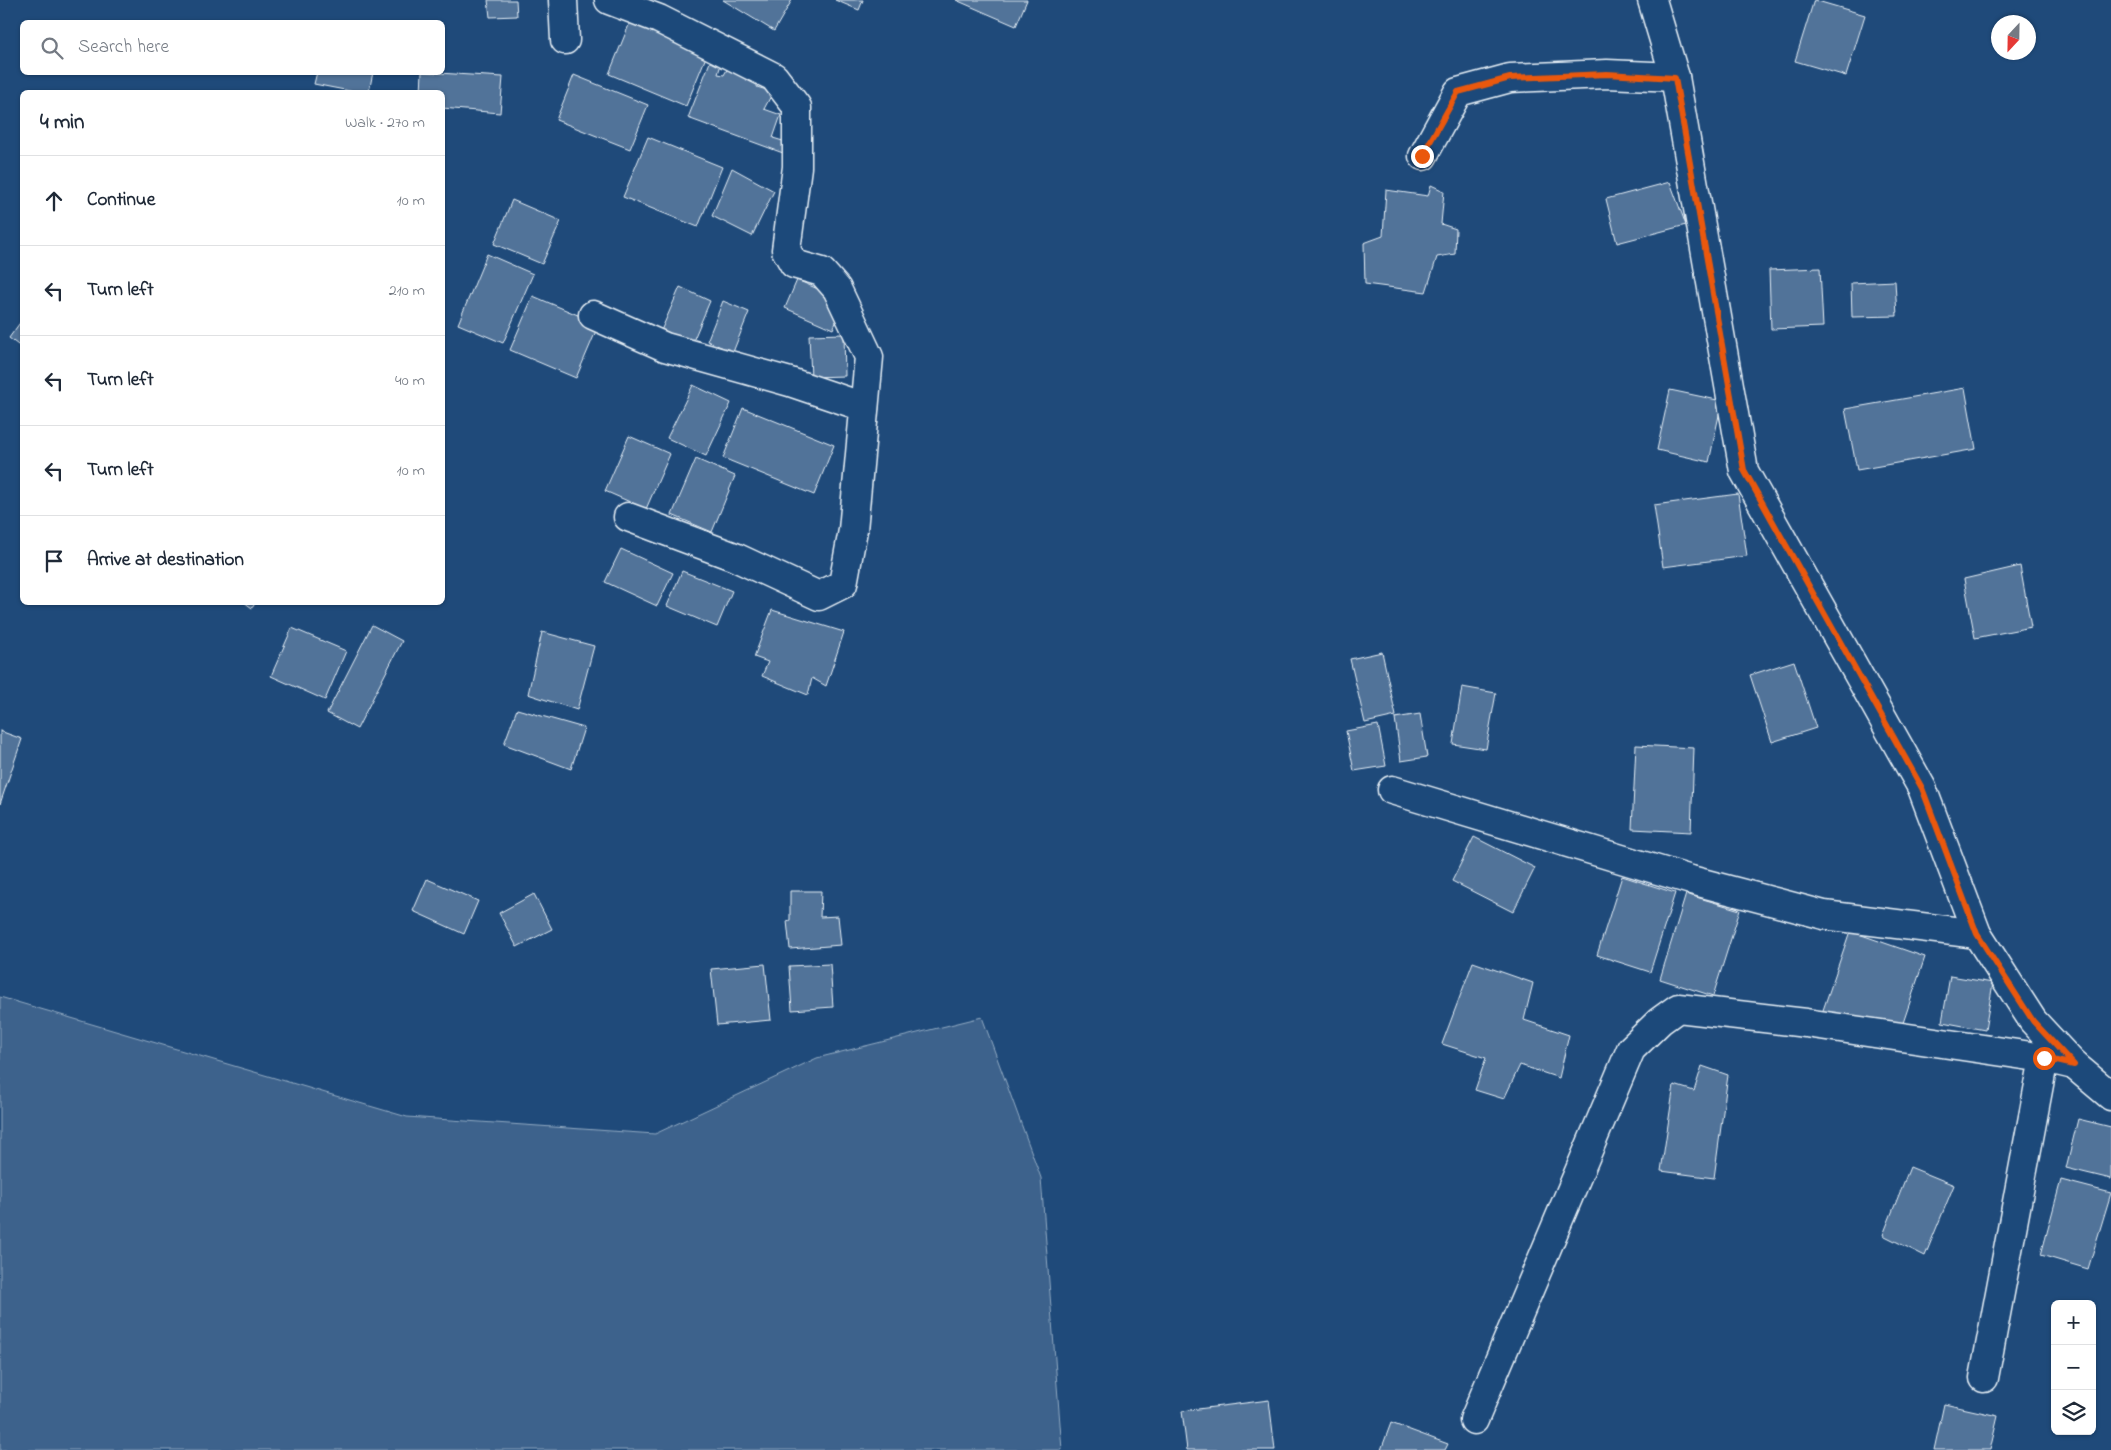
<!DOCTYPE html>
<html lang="en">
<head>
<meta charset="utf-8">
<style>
	:root { --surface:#fff; --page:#f6f6f7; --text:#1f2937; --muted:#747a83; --line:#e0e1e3 }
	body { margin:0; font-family:"Indie Flower",sans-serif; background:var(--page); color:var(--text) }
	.controls { position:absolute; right:15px; bottom:15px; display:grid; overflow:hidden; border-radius:8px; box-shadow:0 1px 4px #0004 }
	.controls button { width:45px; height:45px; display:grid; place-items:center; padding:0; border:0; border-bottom:1px solid var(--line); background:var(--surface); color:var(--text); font:25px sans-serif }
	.compass { position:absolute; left:1991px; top:15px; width:45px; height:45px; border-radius:50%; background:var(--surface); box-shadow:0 1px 4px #0004; rotate:202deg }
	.stop { position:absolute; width:15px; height:15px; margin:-11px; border:4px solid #ea580c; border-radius:50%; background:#fff }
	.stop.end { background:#ea580c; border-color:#fff; box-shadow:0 1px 5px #0008 }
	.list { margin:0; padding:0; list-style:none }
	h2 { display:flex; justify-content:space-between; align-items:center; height:65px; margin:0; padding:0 20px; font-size:21px }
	h2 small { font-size:16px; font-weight:400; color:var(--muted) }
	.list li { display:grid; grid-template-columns:32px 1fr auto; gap:15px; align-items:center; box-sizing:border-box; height:90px; padding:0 20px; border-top:1px solid var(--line) }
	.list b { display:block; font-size:19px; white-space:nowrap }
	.list em { font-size:16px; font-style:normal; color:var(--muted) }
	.icon { flex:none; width:28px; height:28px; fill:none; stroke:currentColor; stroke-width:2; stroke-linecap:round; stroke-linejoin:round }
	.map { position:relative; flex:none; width:2111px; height:1450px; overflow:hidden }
	.search { position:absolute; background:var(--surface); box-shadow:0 1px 4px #0004; left:20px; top:20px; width:425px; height:55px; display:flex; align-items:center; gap:12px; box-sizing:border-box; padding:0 18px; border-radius:8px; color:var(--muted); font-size:19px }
	.panel { position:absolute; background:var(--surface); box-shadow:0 1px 4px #0004; left:20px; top:90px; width:425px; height:515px; border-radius:8px }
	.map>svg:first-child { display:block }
</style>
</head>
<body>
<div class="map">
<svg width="2111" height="1450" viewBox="0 0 2111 1450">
	<rect width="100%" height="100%" fill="#1f4a7a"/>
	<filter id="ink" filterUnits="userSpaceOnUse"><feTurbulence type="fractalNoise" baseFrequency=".02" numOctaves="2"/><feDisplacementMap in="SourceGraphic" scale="10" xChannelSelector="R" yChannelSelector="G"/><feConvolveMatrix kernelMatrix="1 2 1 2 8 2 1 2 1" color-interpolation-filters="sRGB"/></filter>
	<g filter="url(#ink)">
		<path fill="#3c628c" stroke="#92aac2" d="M0,997L407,1117L655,1134L817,1058L982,1017L1041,1178L1062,1450H0Z"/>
		<g fill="#517399" stroke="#e8f1f8">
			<path d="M488,0H516L517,16L490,17Z"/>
			<path d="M723,0H792L774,31Z"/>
			<path d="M835,0H863L859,10Z"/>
			<path d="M956,0H1027L1016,26Z"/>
			<path d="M1814,0L1865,15L1846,76L1795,61Z"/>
			<path d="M633,15L710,47L686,106L609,74Z"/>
			<path d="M710,62L721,64L718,74L724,75L731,62L760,72L757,87L773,92L764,109L781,115L773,138L786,142L783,153L688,118Z"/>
			<path d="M317,72H373L369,92H355L314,84Z"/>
			<path d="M422,72L503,77L500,113L442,108V92H421Z"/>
			<path d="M574,75L648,105L630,149L556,120Z"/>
			<path d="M648,137L722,167L698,227L623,197Z"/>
			<path d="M732,168L774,191L752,236L712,216Z"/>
			<path d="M1670,182L1686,225L1617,243L1606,199Z"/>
			<path d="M1431,185L1444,191L1441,224L1456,229L1455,254L1437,257L1426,292L1365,284L1364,243L1383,236L1386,190L1428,196Z"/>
			<path d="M512,200L561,221L542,264L494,244Z"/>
			<path d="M487,254L533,274L503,343L458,324Z"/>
			<path d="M1820,268L1823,327L1771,329L1769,270Z"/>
			<path d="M797,280L846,301L833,329L785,308Z"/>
			<path d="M1895,281L1897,316L1852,317L1851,283Z"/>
			<path d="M680,287L710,301L691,346L660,333Z"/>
			<path d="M533,296L599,324L576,378L510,350Z"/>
			<path d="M723,301L749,312L733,352L707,341Z"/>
			<path d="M22,320V348L9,338Z"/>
			<path d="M844,334L845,376L811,377L809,335Z"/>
			<path d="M693,385L731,403L706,456L667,438Z"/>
			<path d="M1965,388L1976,449L1857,470L1845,409Z"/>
			<path d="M1670,390L1722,401L1709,462L1657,450Z"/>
			<path d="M743,408L834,445L814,495L723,458Z"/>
			<path d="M629,436L670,454L646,509L605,491Z"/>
			<path d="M696,459L735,476L712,532L672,515Z"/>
			<path d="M1738,494L1747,556L1663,567L1654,505Z"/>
			<path d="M621,549L673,573L657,606L605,582Z"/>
			<path d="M2020,566L2031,627L1975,638L1964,579Z"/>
			<path d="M682,571L732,591L717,627L667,606Z"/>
			<path d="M244,602H256L252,608Z"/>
			<path d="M772,610L844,632L826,686L812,678L808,695L762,676L768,662L754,657Z"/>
			<path d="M372,625L402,641L357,729L327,713Z"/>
			<path d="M292,628L346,651L325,700L271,676Z"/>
			<path d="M542,632L594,646L577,710L528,694Z"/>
			<path d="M1382,652L1396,716L1365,723L1350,659Z"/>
			<path d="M1794,661L1816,728L1772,742L1750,675Z"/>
			<path d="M1462,687L1496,693L1486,749L1453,744Z"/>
			<path d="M517,709L584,728L571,769L504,744Z"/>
			<path d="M1420,714L1427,757L1401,761L1395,718Z"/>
			<path d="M1378,725L1386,766L1354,771L1346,731Z"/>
			<path d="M0,731L22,739L0,804Z"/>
			<path d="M1636,745L1694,748L1691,832L1632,829Z"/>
			<path d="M1474,837L1535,868L1513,912L1452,881Z"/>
			<path d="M1622,876L1675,893L1650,972L1597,955Z"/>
			<path d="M427,879L478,901L464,934L413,911Z"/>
			<path d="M790,891H821L820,917L838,916L841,945L790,949L787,921L790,920Z"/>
			<path d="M534,894L552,929L517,947L499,913Z"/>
			<path d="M1686,894L1740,910L1713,996L1660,979Z"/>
			<path d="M1850,931L1925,957L1897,1041L1821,1016Z"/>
			<path d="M1473,962L1533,983L1524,1020L1569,1035L1559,1078L1520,1065L1504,1099L1475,1090L1486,1058L1442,1044Z"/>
			<path d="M765,964L771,1020L717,1025L711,969Z"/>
			<path d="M830,964L833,1007L792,1010L789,966Z"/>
			<path d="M1950,976L1993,983L1985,1030L1942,1022Z"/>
			<path d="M1702,1066L1728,1075L1714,1178L1661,1171L1674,1085L1694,1091Z"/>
			<path d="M2078,1119L2111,1127V1179L2066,1168Z"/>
			<path d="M1910,1167L1954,1185L1925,1256L1883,1235Z"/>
			<path d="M2061,1180L2111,1193L2088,1269L2041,1255Z"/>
			<path d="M1269,1400L1275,1450H1187L1182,1411Z"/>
			<path d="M1944,1404L1998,1416L1990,1450H1934Z"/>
			<path d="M1391,1423L1448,1444L1445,1450H1381Z"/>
		</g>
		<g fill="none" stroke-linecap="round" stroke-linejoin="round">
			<defs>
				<g id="minor">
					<path d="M563,0L565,40"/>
					<path d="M609,0L659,19L774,77L797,107V167L786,250L794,264L822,272L837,289L869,357L853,530L843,584L819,596L735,557L628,517"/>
					<path d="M1652,0L1675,77L1744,471L1922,788L1977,934L2033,1021L2074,1065L2111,1096"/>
					<path d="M1423,156L1458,92L1510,78L1607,74L1675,77"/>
					<path d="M593,315L665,347L790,382L864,407"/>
					<path d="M1392,790L1691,880L1824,915L1977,934"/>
					<path d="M1984,1378L2044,1058"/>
					<path d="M1474,1420L1631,1049L1660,1021L1678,1008L1806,1023L2044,1058L2074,1065"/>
				</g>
			</defs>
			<use href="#minor" stroke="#e8f1f8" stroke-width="31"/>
			<use href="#minor" stroke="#1f4a7a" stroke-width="28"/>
		</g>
	</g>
	<g fill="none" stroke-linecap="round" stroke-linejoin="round" filter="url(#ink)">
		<path stroke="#ea580c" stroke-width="6" d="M1422,156L1458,92L1510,78L1607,74L1675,78L1744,470L1922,788L1977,934L2033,1021L2074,1065L2044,1058"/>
	</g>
</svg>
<div class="controls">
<button>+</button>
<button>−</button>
<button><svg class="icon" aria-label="layers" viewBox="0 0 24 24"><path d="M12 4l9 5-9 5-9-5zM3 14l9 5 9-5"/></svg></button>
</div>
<svg class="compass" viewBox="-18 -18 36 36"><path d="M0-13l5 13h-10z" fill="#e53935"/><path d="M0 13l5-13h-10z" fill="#747a83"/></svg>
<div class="stop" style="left:2044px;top:1058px"></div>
<div class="stop end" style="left:1422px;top:156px"></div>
<div class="search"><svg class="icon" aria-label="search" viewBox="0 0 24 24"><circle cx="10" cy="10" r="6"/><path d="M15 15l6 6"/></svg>Search here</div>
<section class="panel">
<h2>4 min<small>Walk · 270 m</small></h2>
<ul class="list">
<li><svg class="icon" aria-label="ahead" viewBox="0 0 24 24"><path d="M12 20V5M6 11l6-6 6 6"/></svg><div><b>Continue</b></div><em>10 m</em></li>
<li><svg class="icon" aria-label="left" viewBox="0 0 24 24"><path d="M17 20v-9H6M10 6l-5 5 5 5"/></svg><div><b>Turn left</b></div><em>210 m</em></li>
<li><svg class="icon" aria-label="left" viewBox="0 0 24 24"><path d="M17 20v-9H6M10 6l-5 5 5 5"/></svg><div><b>Turn left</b></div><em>40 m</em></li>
<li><svg class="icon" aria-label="left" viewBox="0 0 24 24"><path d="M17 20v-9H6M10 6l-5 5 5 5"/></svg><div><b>Turn left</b></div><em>10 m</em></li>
<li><svg class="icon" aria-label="arrive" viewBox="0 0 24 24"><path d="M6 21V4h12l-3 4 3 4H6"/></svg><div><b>Arrive at destination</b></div></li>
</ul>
</section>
</div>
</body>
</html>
